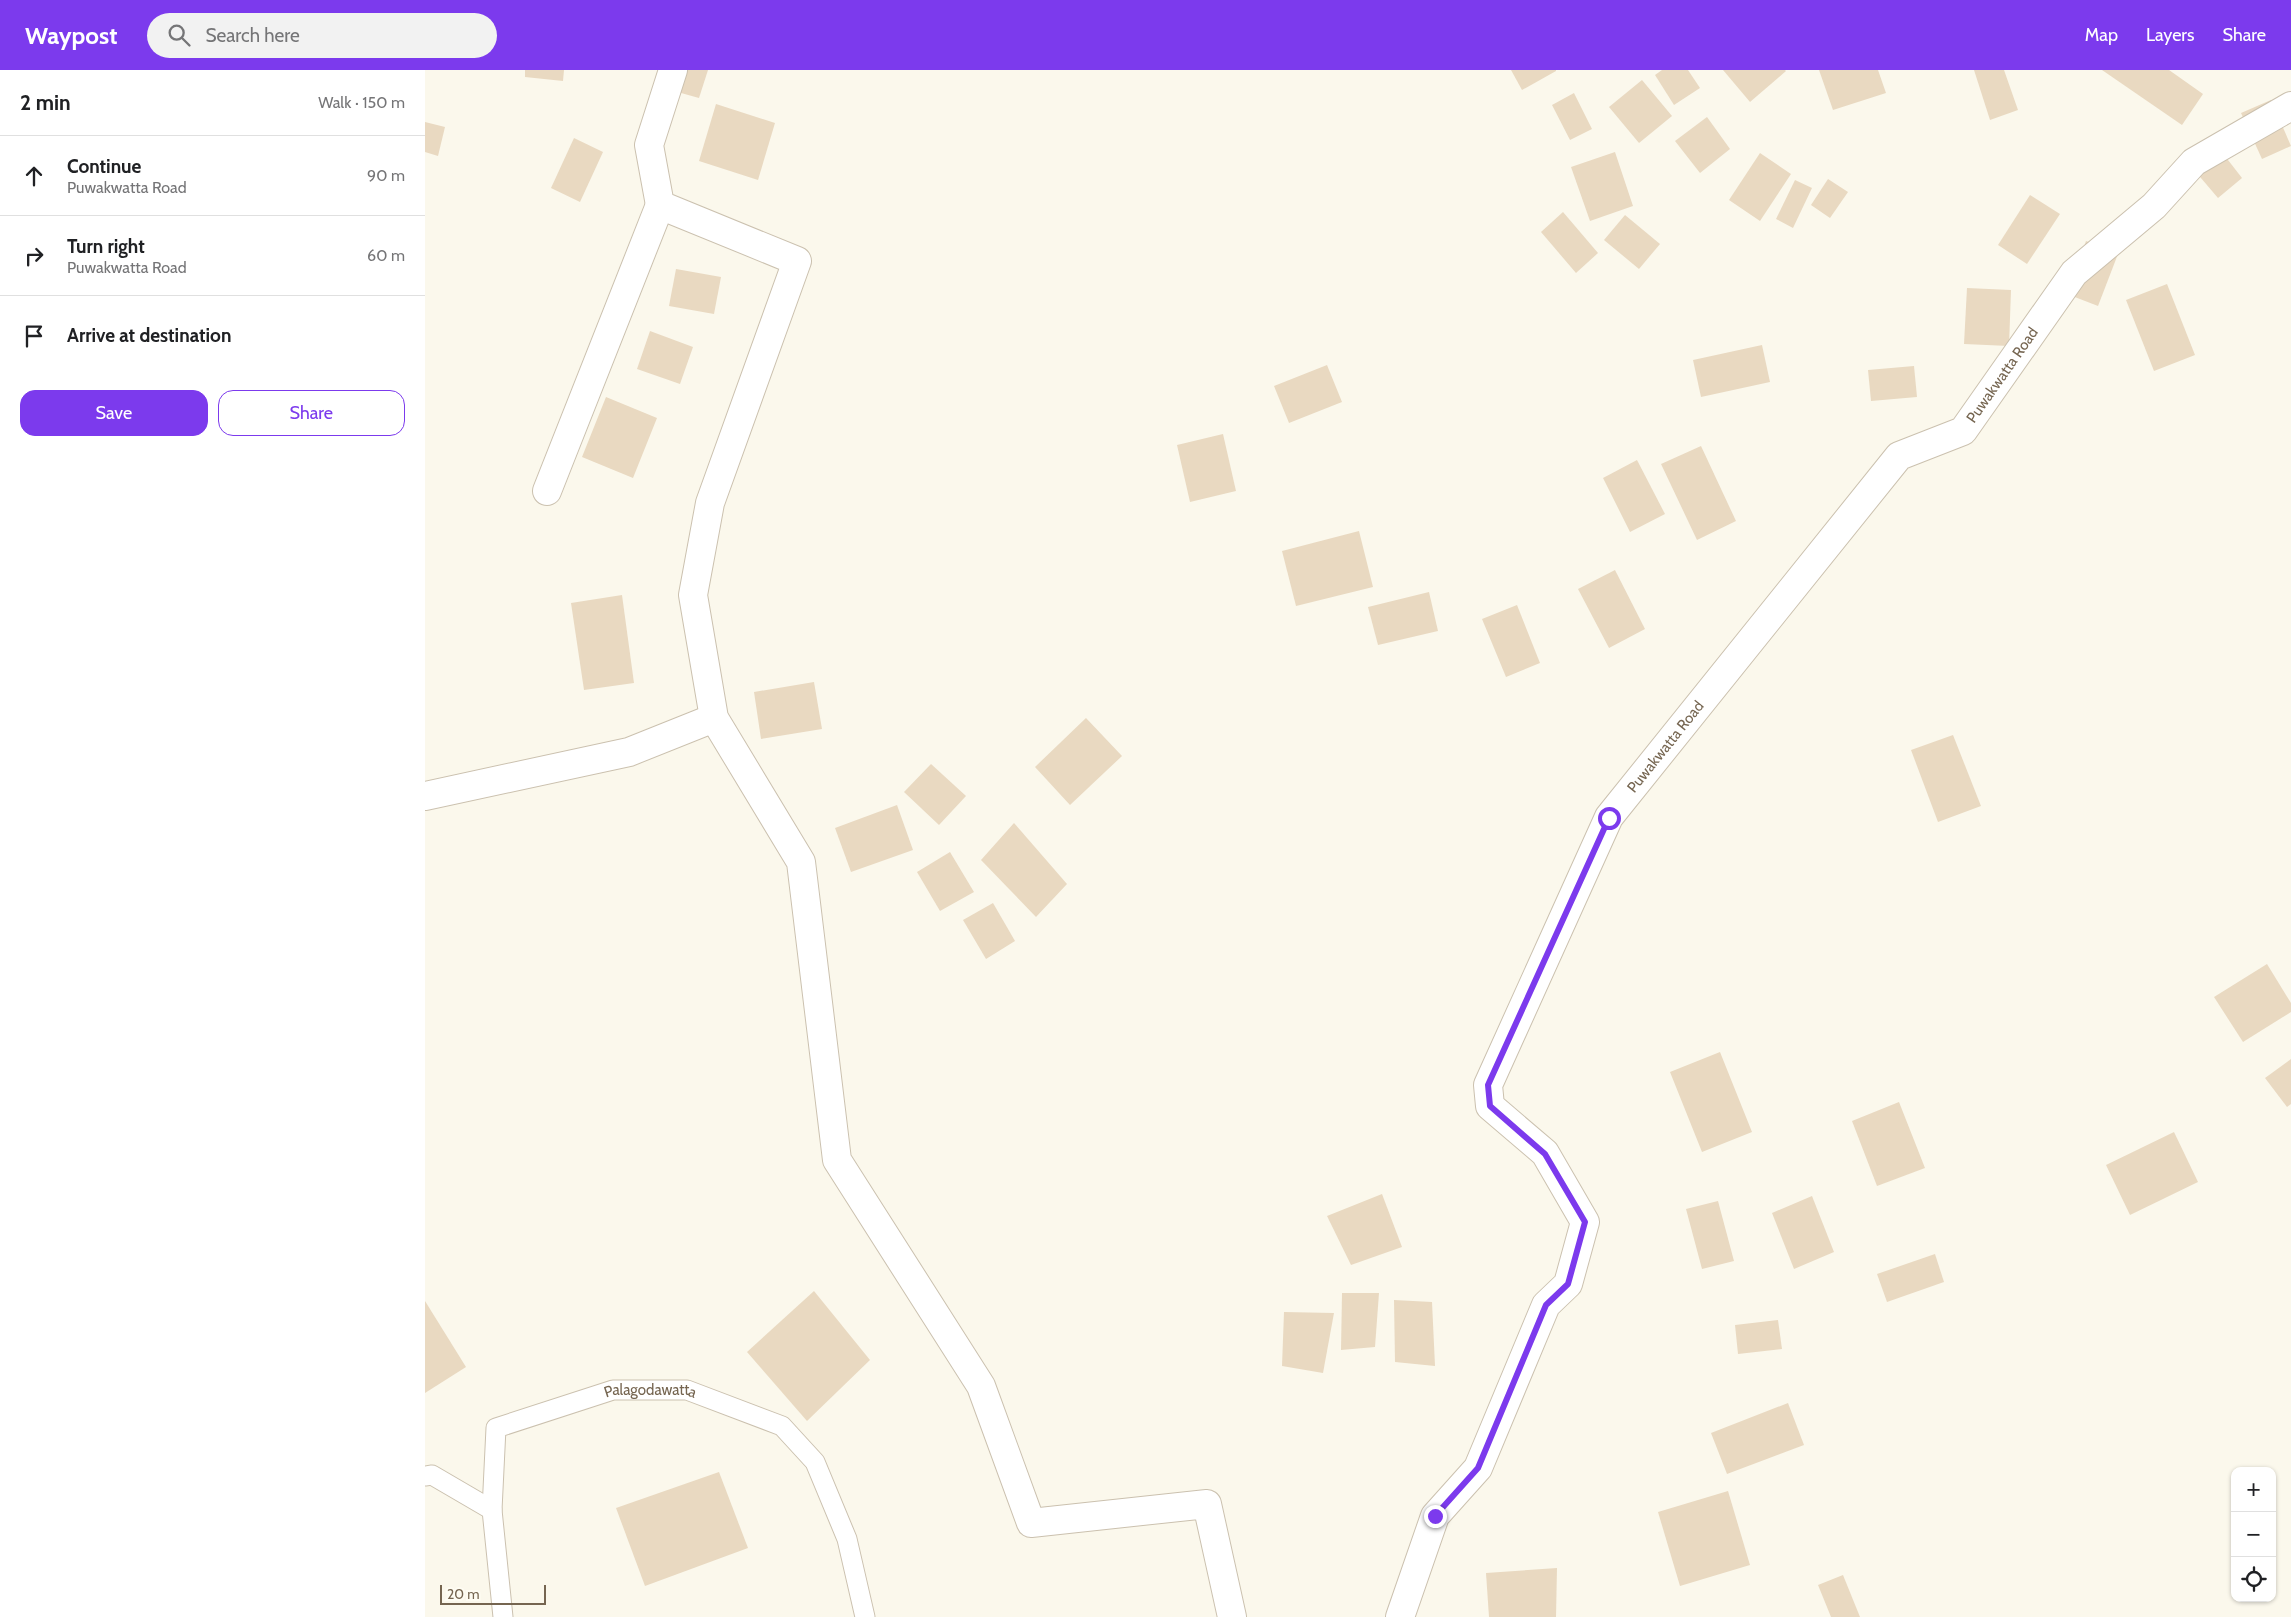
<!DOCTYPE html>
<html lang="en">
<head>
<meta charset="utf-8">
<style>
	:root { --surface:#fff; --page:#f2f2f2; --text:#202124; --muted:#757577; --line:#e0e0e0; --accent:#7c3aed }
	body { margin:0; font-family:Cabin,sans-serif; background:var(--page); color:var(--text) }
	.controls { position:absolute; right:15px; bottom:15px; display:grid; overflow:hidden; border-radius:10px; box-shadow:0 1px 4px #0004 }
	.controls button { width:45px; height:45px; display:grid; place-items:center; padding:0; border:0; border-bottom:1px solid var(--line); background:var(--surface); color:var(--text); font:25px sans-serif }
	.scale { position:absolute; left:15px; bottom:12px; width:106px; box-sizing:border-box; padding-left:5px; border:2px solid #756550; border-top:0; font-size:14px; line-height:18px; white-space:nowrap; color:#756550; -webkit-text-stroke:4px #fefcf2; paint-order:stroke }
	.stop { position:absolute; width:15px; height:15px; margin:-11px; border:4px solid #7c3aed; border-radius:50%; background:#fff }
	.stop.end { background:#7c3aed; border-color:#fff; box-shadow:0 1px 5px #0008 }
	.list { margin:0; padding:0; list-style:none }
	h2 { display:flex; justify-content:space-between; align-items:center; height:65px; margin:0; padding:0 20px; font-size:21px }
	h2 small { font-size:16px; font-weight:400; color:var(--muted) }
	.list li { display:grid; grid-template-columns:32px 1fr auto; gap:15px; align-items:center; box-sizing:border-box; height:80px; padding:0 20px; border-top:1px solid var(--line) }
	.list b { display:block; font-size:19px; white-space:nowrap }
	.list p { margin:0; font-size:16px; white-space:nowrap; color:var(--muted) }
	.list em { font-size:16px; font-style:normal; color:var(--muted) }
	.actions { display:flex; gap:10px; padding:15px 20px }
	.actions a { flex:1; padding:11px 0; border:1px solid var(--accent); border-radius:15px; text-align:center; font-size:18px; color:var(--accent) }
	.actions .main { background:var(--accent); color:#fff }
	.icon { flex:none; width:28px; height:28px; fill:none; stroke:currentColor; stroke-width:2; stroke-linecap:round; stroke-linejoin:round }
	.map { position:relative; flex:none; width:1866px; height:1547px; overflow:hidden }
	header { display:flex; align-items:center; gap:30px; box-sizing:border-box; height:70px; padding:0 25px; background:var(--accent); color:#fff }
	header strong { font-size:24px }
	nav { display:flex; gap:28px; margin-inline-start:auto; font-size:18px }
	.search { width:350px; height:45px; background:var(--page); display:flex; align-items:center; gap:12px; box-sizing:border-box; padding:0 18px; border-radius:28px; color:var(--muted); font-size:19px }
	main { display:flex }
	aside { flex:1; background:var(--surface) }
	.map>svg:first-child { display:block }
</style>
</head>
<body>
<header>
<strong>Waypost</strong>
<div class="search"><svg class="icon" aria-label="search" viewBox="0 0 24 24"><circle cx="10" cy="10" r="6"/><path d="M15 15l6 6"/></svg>Search here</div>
<nav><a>Map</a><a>Layers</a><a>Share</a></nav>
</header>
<main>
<aside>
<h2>2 min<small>Walk · 150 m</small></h2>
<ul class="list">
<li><svg class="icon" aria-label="ahead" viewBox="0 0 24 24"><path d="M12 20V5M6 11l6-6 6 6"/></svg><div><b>Continue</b><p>Puwakwatta Road</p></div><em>90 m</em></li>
<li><svg class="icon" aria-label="right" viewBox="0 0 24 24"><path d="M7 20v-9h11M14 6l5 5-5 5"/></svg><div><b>Turn right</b><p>Puwakwatta Road</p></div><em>60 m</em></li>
<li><svg class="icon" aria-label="arrive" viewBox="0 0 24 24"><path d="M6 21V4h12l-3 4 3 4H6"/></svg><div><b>Arrive at destination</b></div></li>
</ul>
<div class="actions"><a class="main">Save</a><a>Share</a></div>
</aside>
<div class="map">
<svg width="1866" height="1547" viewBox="0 0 1866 1547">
	<rect width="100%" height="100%" fill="#fbf8ec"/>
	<g fill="#e9d9c1">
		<path d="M100,0H139L138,11L100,7Z"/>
		<path d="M243,0H283L274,28L238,18Z"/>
		<path d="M1086,0H1131V1L1097,20Z"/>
		<path d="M1237,0H1263L1275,18L1249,35L1230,5Z"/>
		<path d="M1298,0H1360L1361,1L1325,32Z"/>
		<path d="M1394,0H1453L1461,23L1408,40Z"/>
		<path d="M1549,0H1579L1593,40L1565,50Z"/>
		<path d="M1677,0H1744L1778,24L1757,55Z"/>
		<path d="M1217,10L1247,46L1214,73L1184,37Z"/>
		<path d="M1149,23L1167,59L1145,70L1127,35Z"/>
		<path d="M1846,30L1866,76L1837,89L1816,43Z"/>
		<path d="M291,34L350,53L333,110L274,91Z"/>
		<path d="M1282,47L1305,79L1275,103L1250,71Z"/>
		<path d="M0,52L20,57L13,86L0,82Z"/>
		<path d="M149,68L178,82L155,132L126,118Z"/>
		<path d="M1796,81L1817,108L1793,128L1770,101Z"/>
		<path d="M1190,82L1208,136L1165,151L1146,97Z"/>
		<path d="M1335,83L1366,104L1335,151L1304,130Z"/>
		<path d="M1403,109L1423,122L1405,148L1386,135Z"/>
		<path d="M1370,110L1387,118L1368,158L1351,149Z"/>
		<path d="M1605,125L1635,144L1602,194L1573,175Z"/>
		<path d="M1138,142L1173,183L1151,203L1116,162Z"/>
		<path d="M1200,145L1235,174L1214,199L1179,170Z"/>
		<path d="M1661,171L1693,184L1673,236L1642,224Z"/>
		<path d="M251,199L296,207L289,244L244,236Z"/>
		<path d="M1742,214L1770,285L1729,301L1701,230Z"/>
		<path d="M1542,218L1586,220L1584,276L1539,274Z"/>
		<path d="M225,261L268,277L255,314L212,299Z"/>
		<path d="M1337,275L1345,312L1276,327L1268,290Z"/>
		<path d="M902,295L917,332L864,353L849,316Z"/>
		<path d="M1489,296L1492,327L1446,331L1443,300Z"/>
		<path d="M181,327L232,348L208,408L157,387Z"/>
		<path d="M798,364L811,421L765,432L752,375Z"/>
		<path d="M1276,376L1311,451L1272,470L1236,394Z"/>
		<path d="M1212,390L1240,444L1205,462L1178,408Z"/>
		<path d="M934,461L948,517L871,536L857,481Z"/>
		<path d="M1190,500L1220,559L1184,578L1153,519Z"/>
		<path d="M1004,522L1013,561L953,575L943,537Z"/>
		<path d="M197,525L209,613L159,620L146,533Z"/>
		<path d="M1092,535L1115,593L1081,607L1057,549Z"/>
		<path d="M389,612L397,659L336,669L329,622Z"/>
		<path d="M661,648L697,686L645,735L610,697Z"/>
		<path d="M1528,665L1556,736L1513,752L1486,680Z"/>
		<path d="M506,694L541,726L514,755L479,722Z"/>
		<path d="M472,735L488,780L426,802L410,758Z"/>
		<path d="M589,753L642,814L611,847L556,790Z"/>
		<path d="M525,782L549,822L515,841L492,802Z"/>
		<path d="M568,833L590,871L561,889L538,850Z"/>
		<path d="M1842,894L1866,933V942L1818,972L1789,927Z"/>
		<path d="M1295,982L1327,1062L1277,1082L1245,1002Z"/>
		<path d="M1866,989V1034L1862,1037L1840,1008Z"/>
		<path d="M1474,1032L1500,1098L1452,1116L1427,1051Z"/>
		<path d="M1749,1062L1773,1112L1705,1145L1681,1095Z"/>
		<path d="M957,1124L977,1177L926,1195L902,1146Z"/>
		<path d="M1387,1126L1409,1182L1369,1199L1347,1143Z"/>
		<path d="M1293,1131L1309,1191L1277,1199L1261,1139Z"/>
		<path d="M1510,1184L1519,1212L1462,1232L1452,1204Z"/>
		<path d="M389,1221L445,1290L382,1351L322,1282Z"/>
		<path d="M917,1223H954L950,1277L916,1280Z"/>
		<path d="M969,1230L1007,1232L1010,1296L970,1292Z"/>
		<path d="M0,1231L41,1297L0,1323Z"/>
		<path d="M859,1242L909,1243L898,1303L857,1296Z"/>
		<path d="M1353,1250L1357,1279L1313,1284L1310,1255Z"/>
		<path d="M1363,1333L1379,1375L1302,1404L1286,1363Z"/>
		<path d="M294,1402L323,1478L220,1516L191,1438Z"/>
		<path d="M1303,1421L1325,1495L1255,1516L1233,1442Z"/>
		<path d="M1132,1498L1131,1547H1064L1061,1503Z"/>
		<path d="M1418,1505L1435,1547H1406L1393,1515Z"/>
	</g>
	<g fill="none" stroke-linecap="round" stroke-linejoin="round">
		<defs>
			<g id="lane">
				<path d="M0,1406L7,1405L67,1440"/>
				<path id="s1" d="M78,1547L67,1440L71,1358L188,1320H262L357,1356L390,1392L422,1469L440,1547"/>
			</g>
			<g id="street">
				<path d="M248,0L224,75L235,135L372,191L285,433L268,525L289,648L376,792L412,1090L556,1316L606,1453L782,1434L807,1547"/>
				<path d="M122,421L235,135"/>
				<path d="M0,726L204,682L289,648"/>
				<path id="s2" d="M975,1547L1010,1446L1053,1398L1121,1235L1143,1214L1160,1152L1120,1083L1065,1036L1063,1015L1184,747L1474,386L1538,361L1649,203L1729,136L1769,92L1866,36"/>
			</g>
		</defs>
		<use href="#lane" stroke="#cbc1af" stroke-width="21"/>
		<use href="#street" stroke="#cbc1af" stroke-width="30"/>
		<use href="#lane" stroke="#fff" stroke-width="19"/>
		<use href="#street" stroke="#fff" stroke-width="28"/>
	</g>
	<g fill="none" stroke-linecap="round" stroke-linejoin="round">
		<path stroke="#7c3aed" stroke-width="6" d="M1010,1446L1053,1398L1121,1235L1143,1214L1160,1152L1120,1084L1065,1036L1063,1015L1184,748"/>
	</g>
	<g text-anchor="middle" stroke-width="5" stroke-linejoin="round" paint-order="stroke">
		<g font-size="15" fill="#756550" stroke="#fefcf2">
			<text dy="5" stroke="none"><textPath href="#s2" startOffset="1510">Puwakwatta Road</textPath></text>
			<text dy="5" stroke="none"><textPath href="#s2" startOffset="1000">Puwakwatta Road</textPath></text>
			<text dy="5" stroke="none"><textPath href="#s1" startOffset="350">Palagodawatta</textPath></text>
		</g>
	</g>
</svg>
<div class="controls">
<button>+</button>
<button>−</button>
<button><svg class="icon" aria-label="locate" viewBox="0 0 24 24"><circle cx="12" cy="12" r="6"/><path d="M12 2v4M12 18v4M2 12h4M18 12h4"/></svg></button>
</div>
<div class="scale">20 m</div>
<div class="stop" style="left:1184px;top:748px"></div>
<div class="stop end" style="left:1010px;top:1446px"></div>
</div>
</main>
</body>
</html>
